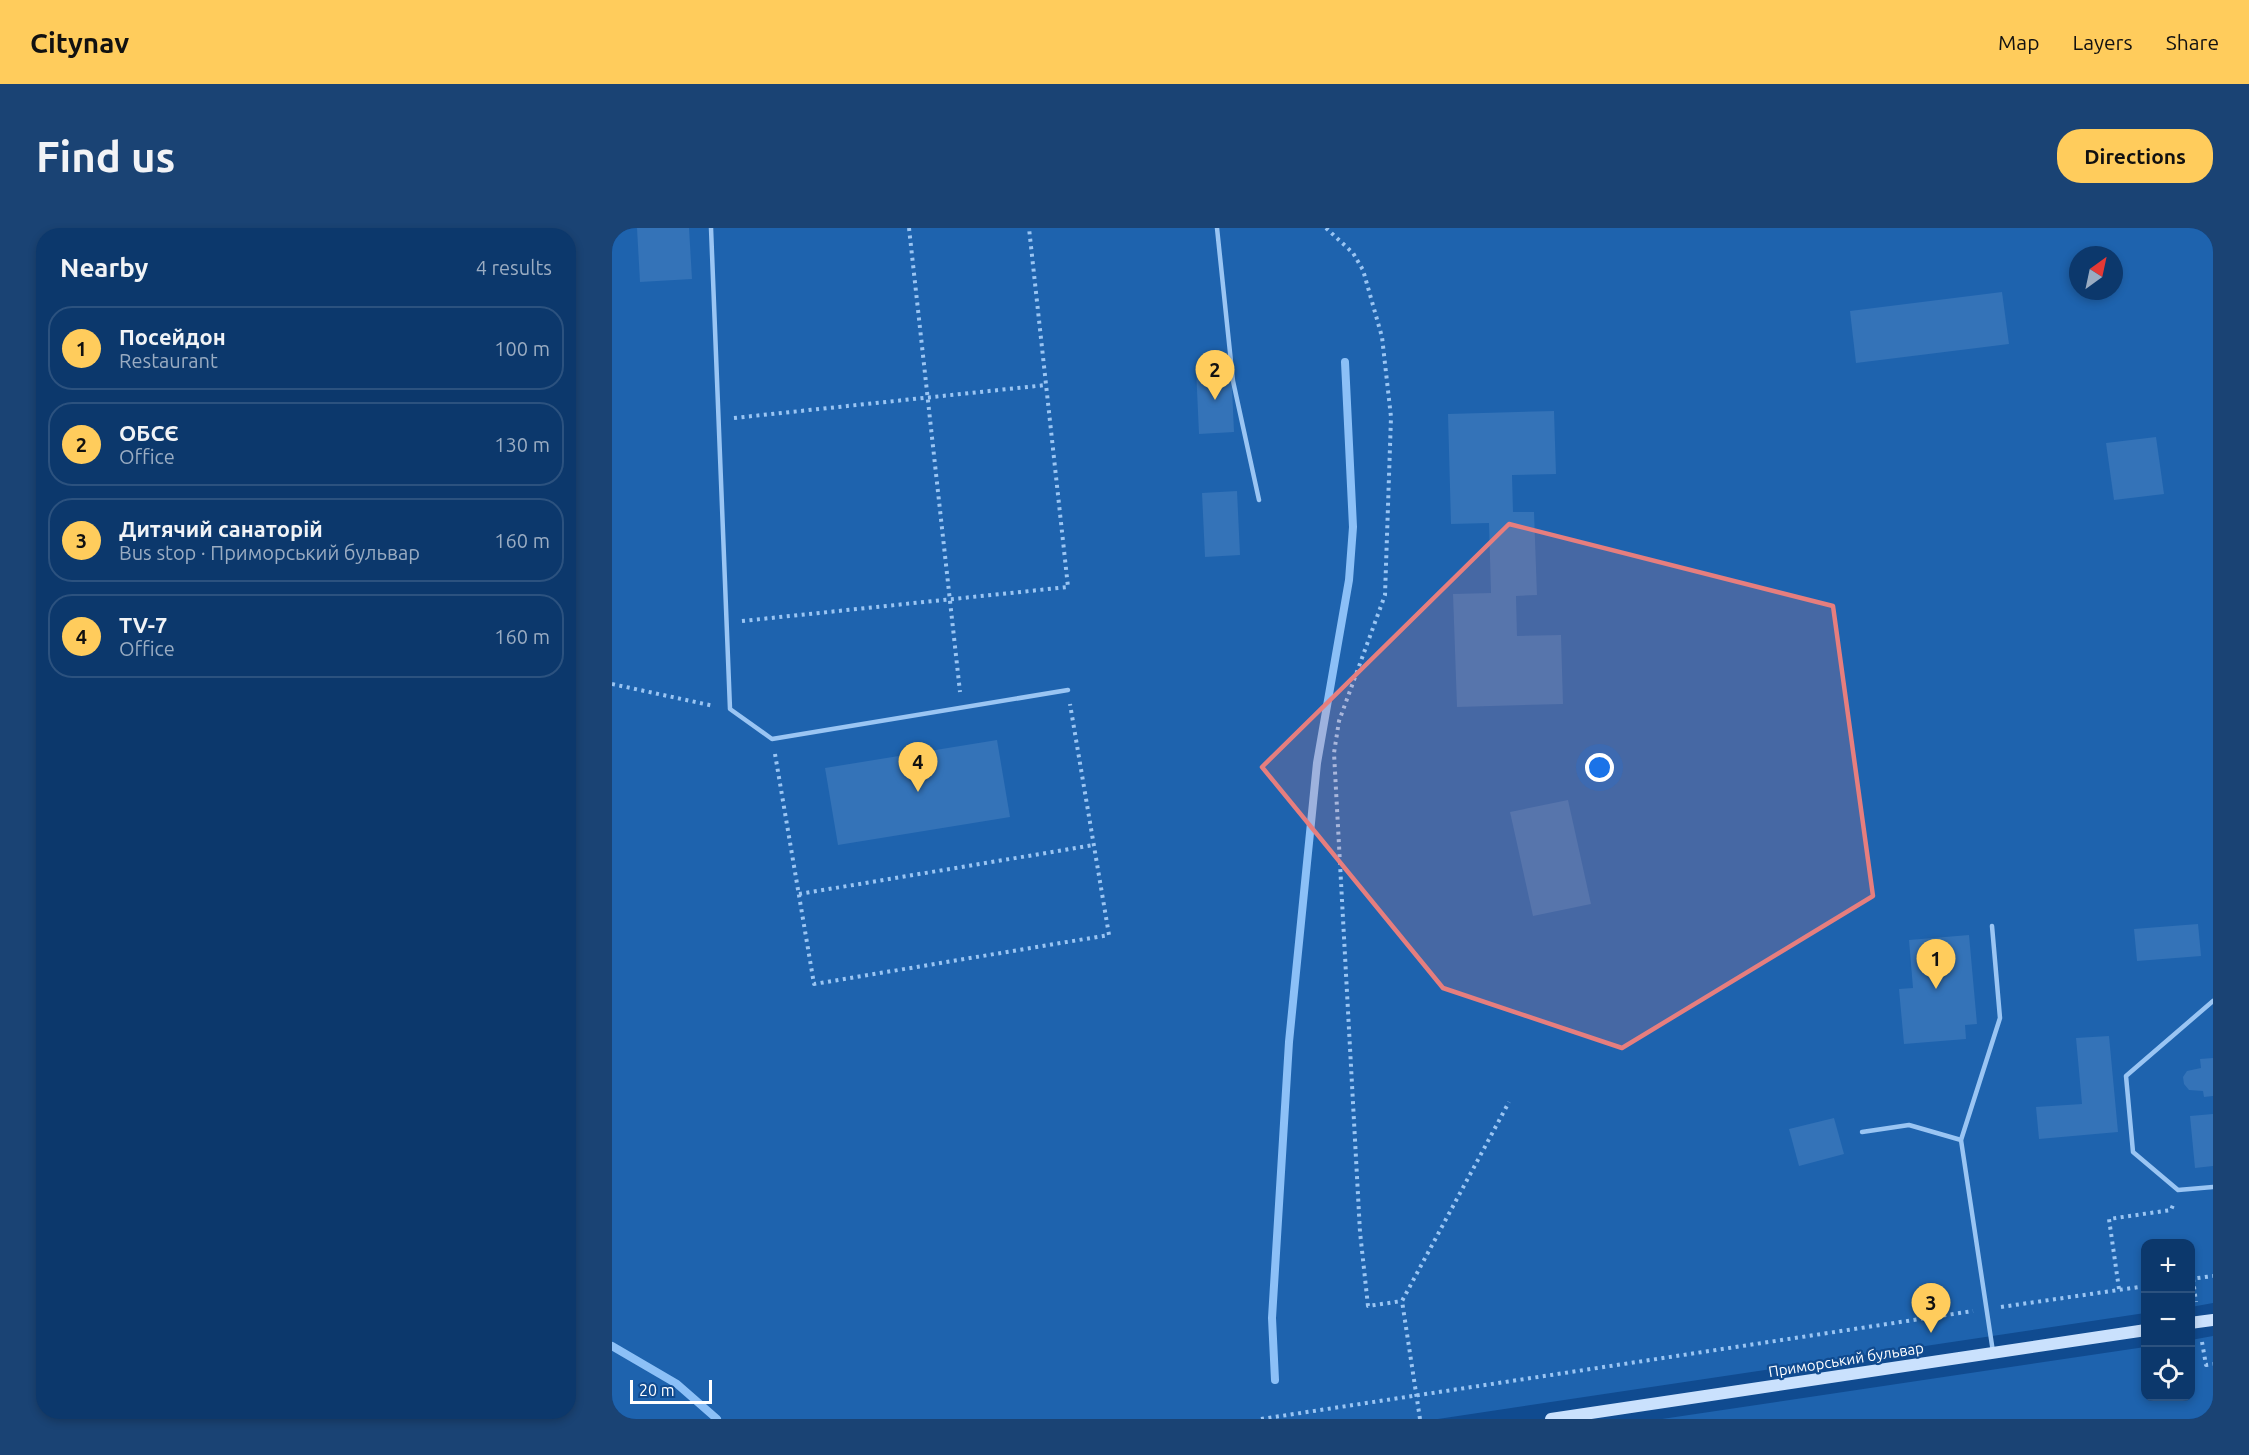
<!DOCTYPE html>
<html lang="en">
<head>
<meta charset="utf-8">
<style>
	:root { --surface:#0c386c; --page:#1a4374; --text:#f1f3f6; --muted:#9aacc2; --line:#2c527f; --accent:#ffcc5c }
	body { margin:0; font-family:Ubuntu,sans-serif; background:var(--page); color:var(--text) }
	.controls { position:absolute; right:18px; bottom:18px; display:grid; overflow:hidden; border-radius:12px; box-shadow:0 3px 9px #0003 }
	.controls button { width:54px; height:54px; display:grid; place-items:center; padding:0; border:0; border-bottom:2px solid var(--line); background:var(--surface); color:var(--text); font:30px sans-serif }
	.compass { position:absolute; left:1457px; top:18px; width:54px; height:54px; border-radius:50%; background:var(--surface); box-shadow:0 3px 9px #0003; rotate:33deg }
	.scale { position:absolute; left:18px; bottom:15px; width:82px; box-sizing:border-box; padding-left:6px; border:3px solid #fff; border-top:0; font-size:16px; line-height:21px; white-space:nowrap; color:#fff; -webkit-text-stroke:4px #104b90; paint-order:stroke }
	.you { position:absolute; left:988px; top:540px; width:21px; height:21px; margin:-15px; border:4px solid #fff; border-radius:50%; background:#1a73e8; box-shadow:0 0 0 9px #1a73e833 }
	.badge { display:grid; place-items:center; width:39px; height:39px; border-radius:50%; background:var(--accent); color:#111; font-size:20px; font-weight:700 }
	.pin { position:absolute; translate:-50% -50px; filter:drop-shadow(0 2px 3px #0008) }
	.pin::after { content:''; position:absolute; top:32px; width:21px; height:18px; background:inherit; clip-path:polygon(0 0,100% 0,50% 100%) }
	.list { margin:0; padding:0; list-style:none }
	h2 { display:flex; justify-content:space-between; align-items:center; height:78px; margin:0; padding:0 24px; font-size:26px }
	h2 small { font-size:20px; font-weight:400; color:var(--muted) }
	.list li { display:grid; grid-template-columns:39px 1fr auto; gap:18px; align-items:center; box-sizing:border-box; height:84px; margin:0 12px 12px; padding:0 12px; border:2px solid var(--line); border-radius:24px }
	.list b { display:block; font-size:22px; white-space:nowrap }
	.list p { margin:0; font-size:20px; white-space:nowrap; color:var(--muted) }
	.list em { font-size:20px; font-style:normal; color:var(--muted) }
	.icon { flex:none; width:33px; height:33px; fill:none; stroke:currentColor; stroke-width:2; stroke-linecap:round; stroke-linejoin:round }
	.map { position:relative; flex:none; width:1601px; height:1191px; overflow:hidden; border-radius:24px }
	header { display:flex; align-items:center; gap:36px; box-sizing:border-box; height:84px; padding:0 30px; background:var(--accent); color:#111 }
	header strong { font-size:28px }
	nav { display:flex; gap:33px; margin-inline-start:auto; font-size:21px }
	.intro { display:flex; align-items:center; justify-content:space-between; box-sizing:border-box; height:144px; padding:0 36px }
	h1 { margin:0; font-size:42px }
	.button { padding:15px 27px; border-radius:24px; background:var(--accent); color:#111; font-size:21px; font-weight:700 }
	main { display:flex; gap:36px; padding:0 36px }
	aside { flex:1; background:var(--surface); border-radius:24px; box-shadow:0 3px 9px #0003 }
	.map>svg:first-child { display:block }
</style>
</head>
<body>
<header>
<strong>Citynav</strong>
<nav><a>Map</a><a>Layers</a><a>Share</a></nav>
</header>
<div class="intro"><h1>Find us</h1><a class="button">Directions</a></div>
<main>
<aside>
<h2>Nearby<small>4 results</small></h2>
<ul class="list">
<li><span class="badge">1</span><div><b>Посейдон</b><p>Restaurant</p></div><em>100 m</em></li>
<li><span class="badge">2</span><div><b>ОБСЄ</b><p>Office</p></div><em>130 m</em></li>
<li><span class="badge">3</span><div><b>Дитячий санаторій</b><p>Bus stop · Приморський бульвар</p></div><em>160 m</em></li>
<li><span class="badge">4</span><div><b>TV-7</b><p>Office</p></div><em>160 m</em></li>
</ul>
</aside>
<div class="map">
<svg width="1601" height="1191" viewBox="0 0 1601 1191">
	<rect width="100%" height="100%" fill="#104b90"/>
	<g fill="#1e63ae" fill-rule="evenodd">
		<path d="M0,0H1601V1075L1579,1079L1578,1016H1534L1533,1085L826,1191H0ZM1466,27H1502V63H1466Z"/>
		<path d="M1601,1108V1191H1050L1533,1119L1534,1168H1578L1579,1112Z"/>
	</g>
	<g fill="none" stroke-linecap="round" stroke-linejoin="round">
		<g stroke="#8cc0f7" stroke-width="8">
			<path d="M0,1118L65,1156L105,1191"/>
			<path d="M663,1152L660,1090L677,814L705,535L737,352L741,299L733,134"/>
		</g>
	</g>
	<g fill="#3473b8">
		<path d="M25,0H77L80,51L28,54Z"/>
		<path d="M1390,64L1397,116L1244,135L1238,83Z"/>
		<path d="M619,139L622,204L587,206L584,140Z"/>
		<path d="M942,183L944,246L900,247L901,284H922L925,367L904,368L905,408L949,407L951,476L845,479L841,366L879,365L877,295L839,296L836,186Z"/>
		<path d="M1544,209L1552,266L1502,272L1494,215Z"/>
		<path d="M625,263L628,327L593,329L590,265Z"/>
		<path d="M385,512L398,589L226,617L213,540Z"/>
		<path d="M956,572L979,676L921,688L898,584Z"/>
		<path d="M1586,696L1589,728L1525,733L1522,701Z"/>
		<path d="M1357,707L1365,796L1353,797L1354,811L1292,816L1287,761L1301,760L1297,712Z"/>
		<path d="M1497,808L1506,904L1427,911L1424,879L1470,876L1464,810Z"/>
		<path d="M1601,830V868L1592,869L1591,863L1577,862L1572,856L1571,849L1575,843L1589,840L1588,831Z"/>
		<path d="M1601,886V938L1583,940L1578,888Z"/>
		<path d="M1222,890L1232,926L1187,938L1177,901Z"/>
	</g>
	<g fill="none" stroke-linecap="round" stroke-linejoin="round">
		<g stroke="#9ac5f3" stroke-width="4" stroke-dasharray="3 4.5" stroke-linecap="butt">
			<path d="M297,0L348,464"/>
			<path d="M714,0L741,25L751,42L770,109L779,189L773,367L727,493L722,525L748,1004L756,1078L790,1073"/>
			<path d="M122,190L434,157"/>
			<path d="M130,393L456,359L417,0"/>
			<path d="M0,456L102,478"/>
			<path d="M163,526L202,756L497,707L458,476"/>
			<path d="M187,666L482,617"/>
			<path d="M1578,1051L1601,1048"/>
			<path d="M1581,1051L1584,1074"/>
			<path d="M1507,1061L1497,991L1559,982L1561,977"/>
			<path d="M1389,1079L1534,1058"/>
			<path d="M1590,1114L1594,1137L1601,1136"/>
			<path d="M649,1191L1361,1083"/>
			<path d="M808,1191L790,1073L897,874"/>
		</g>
		<g stroke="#9ac5f3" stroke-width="4.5">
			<path d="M99,0L118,481L160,511L456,462"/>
			<path d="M605,0L621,153L647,272"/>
			<path d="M1380,698L1388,790L1349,912L1381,1124"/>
			<path d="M1601,773L1514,848L1521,924L1566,962L1601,959"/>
			<path d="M1250,904L1297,897L1349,912"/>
		</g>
		<g stroke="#cae1fd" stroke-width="12">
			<path d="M1578,1095L1601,1092"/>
			<path d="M939,1191L1534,1102"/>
		</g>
	</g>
	<path fill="#e67e7e" fill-opacity="0.2" stroke="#e67e7e" stroke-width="4.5" stroke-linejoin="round" d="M897,296L1221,378L1261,668L1010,820L831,760L650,539Z"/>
	<g text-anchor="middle" stroke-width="4.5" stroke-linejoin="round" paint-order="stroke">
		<g font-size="15" fill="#fff" stroke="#104b90">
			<text transform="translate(1234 1132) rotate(-9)" y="5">Приморський бульвар</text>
		</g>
	</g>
</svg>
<div class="controls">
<button>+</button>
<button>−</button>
<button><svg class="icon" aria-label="locate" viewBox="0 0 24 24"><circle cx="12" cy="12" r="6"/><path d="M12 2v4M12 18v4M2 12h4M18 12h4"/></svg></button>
</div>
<svg class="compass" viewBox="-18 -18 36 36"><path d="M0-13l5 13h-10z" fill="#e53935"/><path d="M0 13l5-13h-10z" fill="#9aacc2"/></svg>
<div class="scale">20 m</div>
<div class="you"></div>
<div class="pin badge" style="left:1324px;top:761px">1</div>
<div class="pin badge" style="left:603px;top:172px">2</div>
<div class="pin badge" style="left:1319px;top:1105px">3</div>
<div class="pin badge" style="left:306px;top:564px">4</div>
</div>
</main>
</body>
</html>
